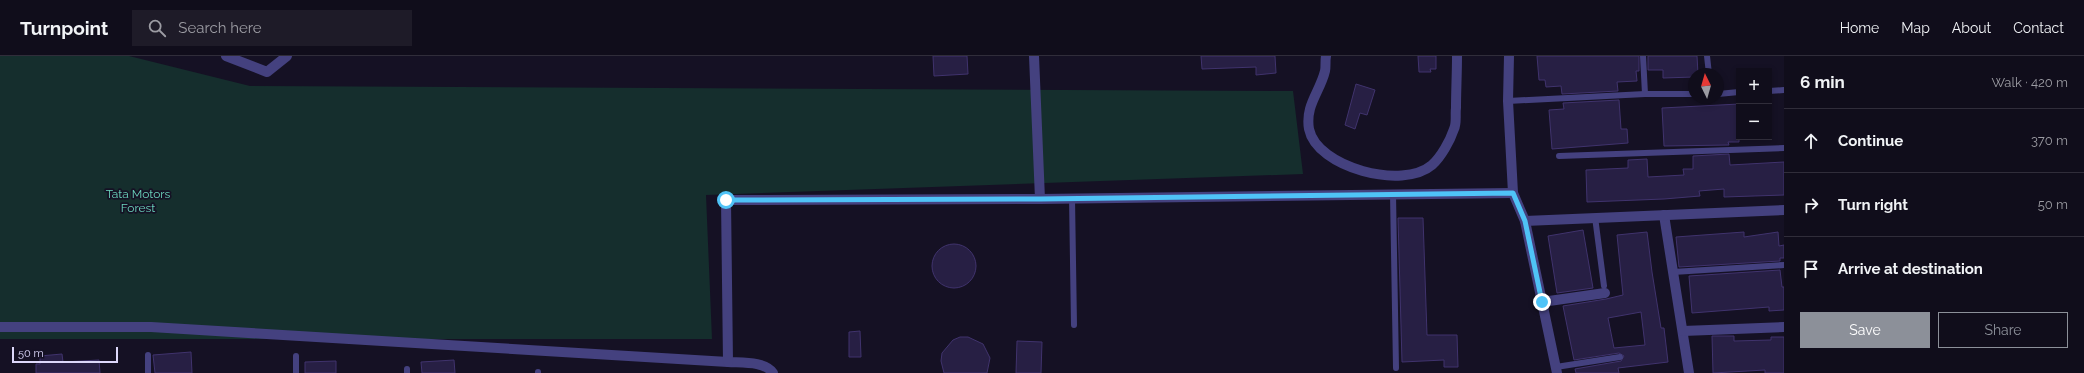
<!DOCTYPE html>
<html lang="en">
<head>
<meta charset="utf-8">
<style>
	:root { --surface:#100d1b; --page:#1e1b28; --text:#f1f3f6; --muted:#9c9ca3; --line:#302d3a; --accent:#8c9099 }
	body { margin:0; font-family:Raleway,sans-serif; background:var(--page); color:var(--text) }
	.controls { position:absolute; right:12px; top:12px; display:grid; overflow:hidden; border-radius:0px; box-shadow:0 2px 6px #0003 }
	.controls button { width:36px; height:36px; display:grid; place-items:center; padding:0; border:0; border-bottom:1px solid var(--line); background:var(--surface); color:var(--text); font:20px sans-serif }
	.compass { position:absolute; left:1688px; top:12px; width:36px; height:36px; border-radius:50%; background:var(--surface); box-shadow:0 2px 6px #0003; rotate:355deg }
	.scale { position:absolute; left:12px; bottom:10px; width:106px; box-sizing:border-box; padding-left:4px; border:2px solid #ddd8fb; border-top:0; font-size:11px; line-height:14px; white-space:nowrap; color:#ddd8fb; -webkit-text-stroke:3px #151124; paint-order:stroke }
	.stop { position:absolute; width:12px; height:12px; margin:-9px; border:3px solid #4fc3f7; border-radius:50%; background:#fff }
	.stop.end { background:#4fc3f7; border-color:#fff; box-shadow:0 1px 4px #0008 }
	.list { margin:0; padding:0; list-style:none }
	h2 { display:flex; justify-content:space-between; align-items:center; height:52px; margin:0; padding:0 16px; font-size:17px }
	h2 small { font-size:13px; font-weight:400; color:var(--muted) }
	.list li { display:grid; grid-template-columns:26px 1fr auto; gap:12px; align-items:center; box-sizing:border-box; height:64px; padding:0 16px; border-top:1px solid var(--line) }
	.list b { display:block; font-size:15px; white-space:nowrap }
	.list em { font-size:13px; font-style:normal; color:var(--muted) }
	.actions { display:flex; gap:8px; padding:12px 16px }
	.actions a { flex:1; padding:9px 0; border:1px solid var(--accent); border-radius:0px; text-align:center; font-size:14px; color:var(--accent) }
	.actions .main { background:var(--accent); color:#fff }
	.icon { flex:none; width:22px; height:22px; fill:none; stroke:currentColor; stroke-width:2; stroke-linecap:round; stroke-linejoin:round }
	.map { position:relative; flex:none; width:1784px; height:317px; overflow:hidden }
	header { display:flex; align-items:center; gap:24px; box-sizing:border-box; height:56px; padding:0 20px; background:var(--surface); border-bottom:1px solid var(--line) }
	header strong { font-size:19px }
	nav { display:flex; gap:22px; margin-inline-start:auto; font-size:14px }
	.search { width:280px; height:36px; background:var(--page); display:flex; align-items:center; gap:10px; box-sizing:border-box; padding:0 14px; border-radius:0px; color:var(--muted); font-size:15px }
	main { display:flex }
	aside { flex:1; background:var(--surface) }
	.map>svg:first-child { display:block }
</style>
</head>
<body>
<header>
<strong>Turnpoint</strong>
<div class="search"><svg class="icon" aria-label="search" viewBox="0 0 24 24"><circle cx="10" cy="10" r="6"/><path d="M15 15l6 6"/></svg>Search here</div>
<nav><a>Home</a><a>Map</a><a>About</a><a>Contact</a></nav>
</header>
<main>
<div class="map">
<svg width="1784" height="317" viewBox="0 0 1784 317">
	<rect width="100%" height="100%" fill="#151124"/>
	<path fill="#152e2d" d="M0,0H129L250,30L1293,35L1303,118L706,139L712,283H0Z"/>
	<g fill="#271f44" stroke="#40336d" fill-rule="evenodd">
		<path d="M933,0H967L968,18L934,20Z"/>
		<path d="M1201,0H1275L1276,17L1256,19V11L1202,13Z"/>
		<path d="M1418,0H1436V13H1430L1431,16H1419Z"/>
		<path d="M1537,0H1639V15H1636L1637,25L1617,26L1618,35L1562,38L1561,30L1546,31L1545,24H1539Z"/>
		<path d="M1648,0H1697L1698,18H1694V21L1663,22V14H1648Z"/>
		<path d="M1356,28L1375,34L1367,59L1360,57L1355,73L1345,69Z"/>
		<path d="M1619,44L1621,73H1627L1628,87L1552,93L1549,54L1564,53L1563,47Z"/>
		<path d="M1739,48V86H1728L1729,89L1664,90L1662,52Z"/>
		<path d="M1729,98L1730,109L1784,106V139L1724,141V133L1699,135L1700,140L1664,143L1587,146L1586,114L1628,112V104L1647,103L1648,121L1684,119L1683,113H1693V100Z"/>
		<path d="M1398,162H1423L1427,279H1457L1458,311H1444V304L1402,306Z"/>
		<path d="M1583,174L1593,232L1557,237L1548,180Z"/>
		<path d="M1647,176L1652,216L1661,272H1664L1668,306L1618,312L1619,317H1576L1575,313L1621,305L1624,300L1619,297L1574,304L1563,250L1606,243L1623,239L1617,179ZM1641,256L1645,289L1614,292L1608,262Z"/>
		<path d="M1744,176V181L1778,176L1779,190L1784,189V202H1780V205L1679,211L1676,181Z"/>
		<circle cx="954" cy="210" r="22"/>
		<path d="M1780,214L1782,231H1784V254L1769,255V251L1692,257L1689,220Z"/>
		<path d="M860,275L861,301H849V276Z"/>
		<path d="M1712,280H1734V285L1771,284V281H1784V317H1765V314L1713,317Z"/>
		<path d="M960,281H968L983,288L990,302L987,317H944L941,305L942,297L953,284Z"/>
		<path d="M1017,285L1042,286L1041,317H1016Z"/>
		<path d="M191,296L192,317H155L153,299Z"/>
		<path d="M62,298L63,306L99,304L100,317H36V308H40V300Z"/>
		<path d="M454,304L455,317H422L421,306Z"/>
		<path d="M336,305V317H305V306Z"/>
	</g>
	<g fill="none" stroke-linecap="round" stroke-linejoin="round">
		<g stroke="#44417f" stroke-width="6">
			<path d="M1643,0L1645,38"/>
			<path d="M1707,0L1709,18"/>
			<path d="M1769,35L1784,34"/>
			<path d="M1718,38L1739,36"/>
			<path d="M1508,45L1645,38H1694"/>
			<path d="M1559,100L1784,92"/>
			<path d="M1393,138L1396,312"/>
			<path d="M1072,142L1074,269"/>
			<path d="M1595,161L1604,230"/>
			<path d="M1673,216L1784,209"/>
			<path d="M148,299V317"/>
			<path d="M296,300V317"/>
			<path d="M1556,311L1620,301"/>
			<path d="M407,313V317"/>
			<path d="M538,316V317"/>
		</g>
		<g stroke="#44417f" stroke-width="10">
			<path d="M226,0L267,16L287,0"/>
			<path d="M1034,0L1040,143"/>
			<path d="M1326,0C1325,5 1326,11 1325,15C1320,36 1305,49 1309,73C1317,112 1403,134 1432,109C1441,101 1450,85 1454,73C1457,67 1455,58 1456,52C1456,35 1457,17 1457,0"/>
			<path d="M1509,0L1508,45L1513,137L1525,165L1557,317"/>
			<path d="M1664,159L1689,317"/>
			<path d="M1525,165L1784,154"/>
			<path d="M1542,246L1605,237"/>
			<path d="M0,271H151L728,306C741,307 765,305 773,317"/>
			<path d="M1683,275L1784,271"/>
			<path d="M728,306L726,144L1040,143L1513,137"/>
		</g>
	</g>
	<g fill="none" stroke-linecap="round" stroke-linejoin="round">
		<path stroke="#4fc3f7" stroke-width="5" d="M726,144L1040,143L1513,137L1525,165L1542,246"/>
	</g>
	<g text-anchor="middle" stroke-width="3.5" stroke-linejoin="round" paint-order="stroke">
		<g font-size="12" fill="#6bd5bd" stroke="#151124">
			<text x="138" y="142">Tata Motors<tspan x="138" dy="14">Forest</tspan></text>
		</g>
	</g>
</svg>
<div class="controls">
<button>+</button>
<button>−</button>
</div>
<svg class="compass" viewBox="-18 -18 36 36"><path d="M0-13l5 13h-10z" fill="#e53935"/><path d="M0 13l5-13h-10z" fill="#9c9ca3"/></svg>
<div class="scale">50 m</div>
<div class="stop" style="left:726px;top:144px"></div>
<div class="stop end" style="left:1542px;top:246px"></div>
</div>
<aside>
<h2>6 min<small>Walk · 420 m</small></h2>
<ul class="list">
<li><svg class="icon" aria-label="ahead" viewBox="0 0 24 24"><path d="M12 20V5M6 11l6-6 6 6"/></svg><div><b>Continue</b></div><em>370 m</em></li>
<li><svg class="icon" aria-label="right" viewBox="0 0 24 24"><path d="M7 20v-9h11M14 6l5 5-5 5"/></svg><div><b>Turn right</b></div><em>50 m</em></li>
<li><svg class="icon" aria-label="arrive" viewBox="0 0 24 24"><path d="M6 21V4h12l-3 4 3 4H6"/></svg><div><b>Arrive at destination</b></div></li>
</ul>
<div class="actions"><a class="main">Save</a><a>Share</a></div>
</aside>
</main>
</body>
</html>
